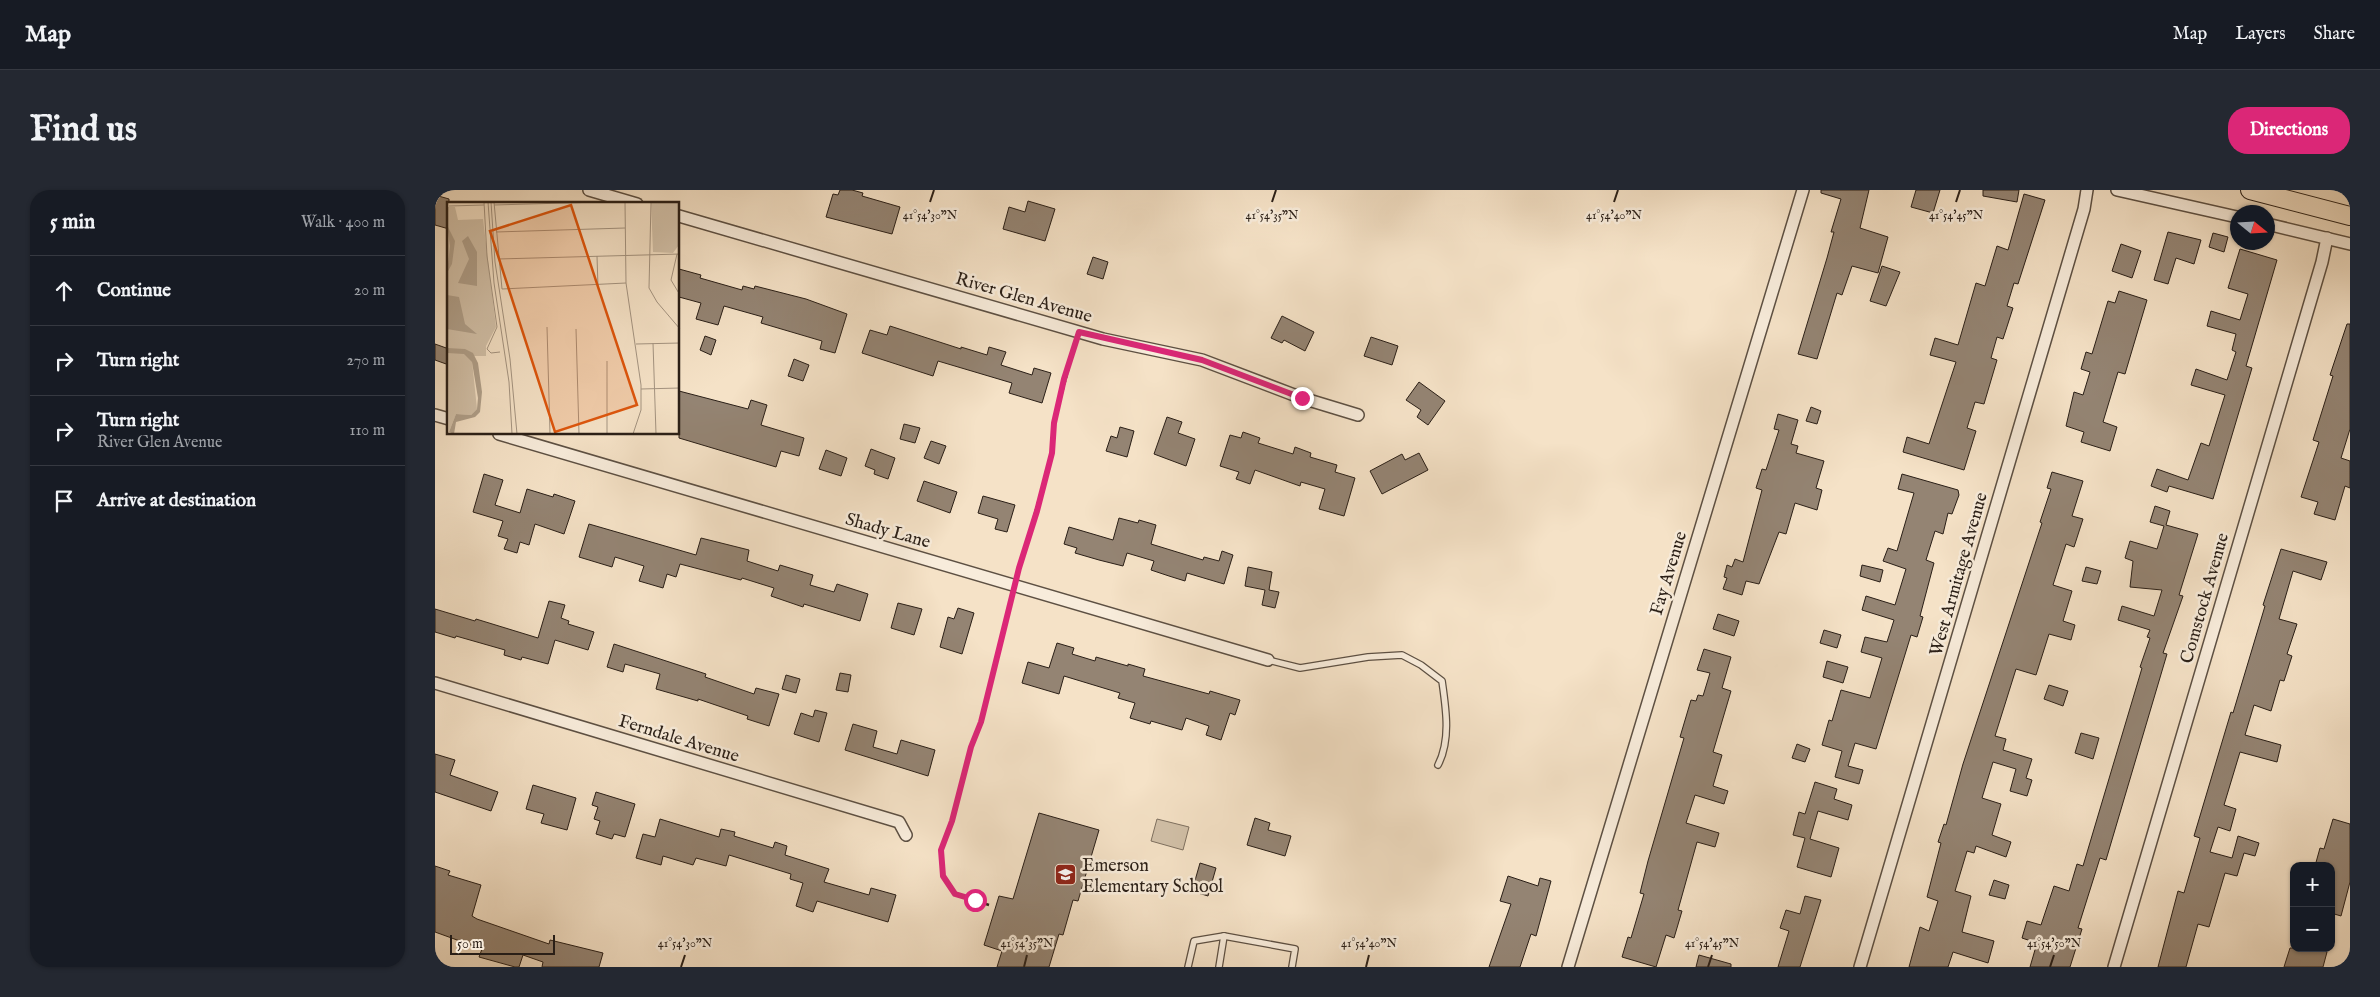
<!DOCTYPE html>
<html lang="en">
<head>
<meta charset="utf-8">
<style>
	:root { --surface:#171b24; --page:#242831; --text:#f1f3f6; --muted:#9ea1a6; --line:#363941; --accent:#db2777 }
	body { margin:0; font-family:"IM FELL English",serif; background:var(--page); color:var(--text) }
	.controls { position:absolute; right:15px; bottom:15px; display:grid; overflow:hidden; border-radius:10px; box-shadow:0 1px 4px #0004 }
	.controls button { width:45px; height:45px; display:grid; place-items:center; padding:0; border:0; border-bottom:1px solid var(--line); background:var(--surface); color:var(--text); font:25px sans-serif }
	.compass { position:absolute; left:1795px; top:15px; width:45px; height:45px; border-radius:50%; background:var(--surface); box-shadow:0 1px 4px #0004; rotate:108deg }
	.scale { position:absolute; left:15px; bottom:12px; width:105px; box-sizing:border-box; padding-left:5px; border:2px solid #2a1f17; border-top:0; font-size:14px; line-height:18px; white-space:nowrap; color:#2a1f17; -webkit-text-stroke:4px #f8ecdb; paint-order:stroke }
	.stop { position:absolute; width:15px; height:15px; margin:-11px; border:4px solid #db2777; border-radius:50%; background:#fff }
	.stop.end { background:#db2777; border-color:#fff; box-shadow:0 1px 5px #0008 }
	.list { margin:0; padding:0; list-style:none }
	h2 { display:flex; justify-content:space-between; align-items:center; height:65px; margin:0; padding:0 20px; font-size:21px }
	h2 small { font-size:16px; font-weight:400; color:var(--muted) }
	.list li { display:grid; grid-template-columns:32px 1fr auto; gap:15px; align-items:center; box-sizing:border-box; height:70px; padding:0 20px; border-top:1px solid var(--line) }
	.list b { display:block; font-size:19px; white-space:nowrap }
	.list p { margin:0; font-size:16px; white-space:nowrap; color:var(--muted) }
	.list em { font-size:16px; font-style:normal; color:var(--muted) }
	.icon { flex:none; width:28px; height:28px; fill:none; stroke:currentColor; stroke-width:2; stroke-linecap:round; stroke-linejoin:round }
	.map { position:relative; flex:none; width:1915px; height:777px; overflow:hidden; border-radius:20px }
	header { display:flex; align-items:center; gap:30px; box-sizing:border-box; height:70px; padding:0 25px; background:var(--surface); border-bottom:1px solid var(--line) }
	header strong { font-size:24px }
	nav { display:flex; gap:28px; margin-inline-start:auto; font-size:18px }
	.intro { display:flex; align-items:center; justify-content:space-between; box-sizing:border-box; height:120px; padding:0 30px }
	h1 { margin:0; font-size:35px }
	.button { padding:12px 22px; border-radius:20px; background:var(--accent); color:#fff; font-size:18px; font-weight:700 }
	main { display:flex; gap:30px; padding:0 30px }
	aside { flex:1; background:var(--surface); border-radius:20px; box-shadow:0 1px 4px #0004 }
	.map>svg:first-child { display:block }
</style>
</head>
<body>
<header>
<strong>Map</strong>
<nav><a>Map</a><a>Layers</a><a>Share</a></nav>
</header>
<div class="intro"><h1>Find us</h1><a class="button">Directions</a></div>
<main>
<aside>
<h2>5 min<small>Walk · 400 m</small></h2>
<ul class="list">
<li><svg class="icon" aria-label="ahead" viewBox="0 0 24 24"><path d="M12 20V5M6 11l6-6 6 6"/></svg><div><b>Continue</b></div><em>20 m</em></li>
<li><svg class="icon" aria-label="right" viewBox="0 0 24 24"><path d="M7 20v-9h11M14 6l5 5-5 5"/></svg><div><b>Turn right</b></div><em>270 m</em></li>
<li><svg class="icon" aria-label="right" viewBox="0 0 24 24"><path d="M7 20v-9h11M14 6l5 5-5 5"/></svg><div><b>Turn right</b><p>River Glen Avenue</p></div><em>110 m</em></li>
<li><svg class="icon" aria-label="arrive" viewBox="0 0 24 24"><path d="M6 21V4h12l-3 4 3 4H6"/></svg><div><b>Arrive at destination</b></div></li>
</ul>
</aside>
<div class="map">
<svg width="1915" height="777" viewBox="0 0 1915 777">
	<rect width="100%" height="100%" fill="#f5e2c7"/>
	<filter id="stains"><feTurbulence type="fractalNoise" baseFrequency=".004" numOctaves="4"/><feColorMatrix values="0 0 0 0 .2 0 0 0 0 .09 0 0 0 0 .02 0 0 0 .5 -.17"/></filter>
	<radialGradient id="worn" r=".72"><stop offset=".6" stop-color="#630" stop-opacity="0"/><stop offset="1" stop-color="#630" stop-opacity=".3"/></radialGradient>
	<path fill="#d2c1a9" stroke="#7e7060" d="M722,629L754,637L748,660L716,651Z"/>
	<g fill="#948473" stroke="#2a1f17">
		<path d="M405,0H417L428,3L427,6L465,17L457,44L391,27L398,4L403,5Z"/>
		<path d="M1386,0H1434L1425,38L1453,47L1443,83L1417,76L1407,105L1402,103L1382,169L1363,164L1392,68L1399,42H1396L1406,9L1386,3Z"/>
		<path d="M1481,0H1505L1498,23L1476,17Z"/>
		<path d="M1548,0H1584L1582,12L1548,6Z"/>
		<path d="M1589,4L1610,10L1583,94L1579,93L1572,116L1578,118L1568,149L1562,147L1556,168L1562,170L1549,214L1540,212L1532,238L1541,241L1529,280L1468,262L1472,247L1494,254L1521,172L1495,165L1500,148L1523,155L1541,93L1550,96L1562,56L1573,60Z"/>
		<path d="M0,5L14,9V39L0,35Z"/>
		<path d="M593,11L620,19L610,51L568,39L574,17L590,22Z"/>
		<path d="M1733,42L1766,50L1759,74L1741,68L1733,94L1719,90Z"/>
		<path d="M1778,43L1793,47L1789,62L1774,57Z"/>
		<path d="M1686,54L1706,61L1697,88L1677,81Z"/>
		<path d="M1805,59L1842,70L1811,176L1817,178L1778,309L1734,296L1732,302L1716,296L1722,279L1753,290L1766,253L1774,256L1790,205L1756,195L1761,179L1792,190L1801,162L1797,160L1801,144L1772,136L1776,121L1805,130L1813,104L1793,98Z"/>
		<path d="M658,67L673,72L668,89L652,84Z"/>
		<path d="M1447,76L1465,82L1451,116L1435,111Z"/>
		<path d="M244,79L266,85L265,88L307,100L308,96L319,99L320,96L371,109L412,124L400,163L385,159L387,151L326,133L328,127L289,116L283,135L261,129L266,113L244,107Z"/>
		<path d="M1684,101L1712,110L1690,184L1683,182L1668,232L1682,237L1675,261L1646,252L1649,242L1631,236L1639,202L1648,205L1655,182L1646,179L1651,162L1657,164L1673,111L1680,113Z"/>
		<path d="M847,126L879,142L870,161L849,150L847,153L836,148Z"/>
		<path d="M1912,134H1915V239L1906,268L1915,271V298L1910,296L1900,330L1879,324L1883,312L1866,307L1884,252L1878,250L1898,186L1895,185Z"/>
		<path d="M455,136L526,159V157L552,165L554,157L571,162L566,175L597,185L599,178L616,183L607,213L574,203L577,193L503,171L498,186L427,163L435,140L452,145Z"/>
		<path d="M270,146L281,150L276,165L265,160Z"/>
		<path d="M936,147L963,156L957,175L929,166Z"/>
		<path d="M0,154L14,159V175L0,170Z"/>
		<path d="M359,169L374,175L368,191L353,186Z"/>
		<path d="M984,192L1010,211L993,235L982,227L986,220L971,210Z"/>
		<path d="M244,201L313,219L316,210L332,215L326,235L369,248L364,266L346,261L341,277L244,248Z"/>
		<path d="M1376,217L1386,221L1382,234L1371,231Z"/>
		<path d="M1343,224L1363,230L1356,254L1363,256L1361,263L1389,271L1381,298L1387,300L1382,320L1360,313L1351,344L1344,342L1324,394L1311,391L1307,405L1288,399L1292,388L1289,387L1292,375L1297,377L1300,369L1308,372L1327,300L1321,298L1327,279L1331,280L1344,240L1339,239Z"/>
		<path d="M732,227L747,232L743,243L760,249L751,276L719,264Z"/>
		<path d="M469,234L485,238L480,253L465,249Z"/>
		<path d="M685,237L699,241L692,267L671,261L676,246L682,248Z"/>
		<path d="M808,242L825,248L823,253L858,264L860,257L876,263L875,267L902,275L900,282L920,288L909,326L884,319L890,299L866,292L865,296L820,280L815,294L801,289L804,282L785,276L795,245L806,248Z"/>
		<path d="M496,251L511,256L504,274L489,268Z"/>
		<path d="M436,259L460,268L453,289L439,284L440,280L430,276Z"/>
		<path d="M391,260L412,268L406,286L384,279Z"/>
		<path d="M984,263L993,280L947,304L935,281L967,264L970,270Z"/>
		<path d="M1617,282L1648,291L1637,326L1648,329L1639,357L1631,354L1618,395L1637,401L1628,431L1640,435L1636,450L1614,444L1601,485L1581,479L1560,546L1571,549L1568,560L1597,569L1591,588L1597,590L1592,606L1575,601L1581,579L1558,572L1547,608L1566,614L1557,645L1576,652L1571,667L1541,656L1539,663L1532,661L1520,701L1536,706L1527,742L1559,751L1553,773L1518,762L1513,777H1474L1485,737L1494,741L1503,711L1492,707L1506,653L1503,652L1509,634L1511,635L1528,574L1607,333L1605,332L1616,299L1612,298Z"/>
		<path d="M49,284L68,290L60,315L85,323L92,299L118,307L119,304L140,311L129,344L100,334L94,355L85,352L82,363L69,359L73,349L63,346L68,331L38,322Z"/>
		<path d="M1467,284L1523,300L1524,305L1517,324L1513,323L1508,344L1500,341L1491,370L1499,373L1485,426L1488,427L1482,447L1476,445L1441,559L1420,553L1413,576L1428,580L1424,594L1400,587L1407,561L1387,555L1394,530L1397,531L1406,500L1435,508L1447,468L1426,462L1430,447L1452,452L1459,430L1427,420L1431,406L1460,415L1471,379L1448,371L1453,358L1462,361L1479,303L1463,299Z"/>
		<path d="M489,291L522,302L515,323L482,311Z"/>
		<path d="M548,306L580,315L572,342L560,339L563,329L543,323Z"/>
		<path d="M1720,316L1735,321L1731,335L1763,344L1744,405L1748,406L1728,463L1732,464L1671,670L1665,668L1643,738L1647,739L1635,777H1595L1602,753L1587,748L1592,731L1606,735L1619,696L1634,701L1642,674L1648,676L1707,478L1705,477L1715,448L1712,447L1715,440L1683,430L1687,416L1719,426L1727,400L1695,397L1698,371L1690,368L1695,351L1722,359L1729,336L1715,332Z"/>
		<path d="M684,328L703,333L704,330L721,335L716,354L768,370L769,367L784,371L787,361L798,365L789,394L752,383L750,391L734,386L716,380L719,371L692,363L688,376L664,370L640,363L642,358L629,354L634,337L678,350Z"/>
		<path d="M154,334L261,365L266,348L314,360L312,371L343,381L345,375L378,385L375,395L399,402L402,394L433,404L425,431L369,414L368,417L336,406L339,398L307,388L306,390L245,374L241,387L232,384L228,398L204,391L209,376L180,367L177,377L144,367Z"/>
		<path d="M1846,359L1892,372L1886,390L1858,381L1844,429L1862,434L1852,464L1857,466L1849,491L1845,490L1836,521L1819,515L1810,545L1846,555L1842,572L1805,562L1789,615L1801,619L1795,641L1783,637L1775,662L1797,668L1803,646L1824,653L1820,666L1809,663L1802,686L1790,683L1774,737L1763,734L1751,777H1723L1743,701L1749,703L1765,648L1759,646L1796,522L1798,523L1830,416L1828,415Z"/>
		<path d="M1427,375L1448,380L1445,392L1425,386Z"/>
		<path d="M813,377L837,382L834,400L844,402L840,418L827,415L830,400L810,396Z"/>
		<path d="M1651,377L1666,381L1662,394L1647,391Z"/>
		<path d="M114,411L130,415L126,428L134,431L133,434L159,442L153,460L120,450L113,474L87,467L86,470L69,465L70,460L21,446L20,448L0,442V419L40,431L41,429L103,448Z"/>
		<path d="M463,413L487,419L479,445L456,438Z"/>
		<path d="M523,418L539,423L527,464L505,457L513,427L519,429Z"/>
		<path d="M1283,424L1304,431L1299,446L1278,439Z"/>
		<path d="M1389,440L1406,445L1402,458L1385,453Z"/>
		<path d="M622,453L639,458L637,464L660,471L661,467L693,476V474L710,479L708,486L774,504L775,501L805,510L800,525L795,523L786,550L771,545L774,536L751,528L747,540L716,531L715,534L695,528L700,513L683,508L685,503L629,486L624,504L587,493L593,472L614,478Z"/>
		<path d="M179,454L271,484L270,487L319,504L321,498L344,504L334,536L312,529L313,526L263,509V511L221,499L225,484L190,474L188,482L172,477Z"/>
		<path d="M1269,459L1296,467L1287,498L1296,501L1278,562L1287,565L1278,596L1293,601L1289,614L1260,605L1251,633L1284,643L1280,657L1262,652L1243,720L1247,721L1239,748L1231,745L1221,777L1187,767L1193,747L1196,748L1209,704L1205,703L1213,671L1249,548L1245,547L1256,510L1261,511L1263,505L1268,506L1275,483L1262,480Z"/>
		<path d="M1392,471L1413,477L1408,493L1388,487Z"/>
		<path d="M405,483L416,485L413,502L401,500Z"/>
		<path d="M351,485L365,489L361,503L347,499Z"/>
		<path d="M1614,495L1633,501L1628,516L1609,509Z"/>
		<path d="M380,520L392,523L384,552L359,544L366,523L378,527Z"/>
		<path d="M418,534L442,541L438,557L462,564L466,550L500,560L493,586L410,560Z"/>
		<path d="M1646,543L1664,548L1658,569L1640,563Z"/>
		<path d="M1362,554L1375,559L1370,572L1357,568Z"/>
		<path d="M0,564L20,570L15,585L63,602L56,621L0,602Z"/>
		<path d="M1380,592L1402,599L1399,609L1417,615L1413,630L1383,621L1375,649L1404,658L1396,687L1362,677L1370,648L1358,645L1364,622L1370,624Z"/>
		<path d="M98,595L141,608L132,640L106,633L109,624L91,619Z"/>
		<path d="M161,602L200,614L190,647L179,644L177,649L161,644L165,631L159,629L163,617L157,615Z"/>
		<path d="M604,623L664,640L643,711L638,710L628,745L624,744L614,777H562L567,761L549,755L564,706L578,709Z"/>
		<path d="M820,628L835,633L833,640L856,646L850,666L812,655Z"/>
		<path d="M225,629L284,647L286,639L300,642L299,646L338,658L340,652L352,656L350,665L394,679L389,692L434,705L436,698L461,705L453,732L382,711L378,722L361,716L368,693L355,689L356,684L294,665L291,676L261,668L258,675L228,666L226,675L201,668L208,644L220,647Z"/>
		<path d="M1898,629L1915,634V692L1906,726L1896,723V676H1880L1885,658L1889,659Z"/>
		<path d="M765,673L781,678L773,706L757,701Z"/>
		<path d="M0,676L15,681L13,685L46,695L37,726L42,729L114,754L115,750L168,763L164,777H107L108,772L88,765L84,777H80L44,767L47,759L0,742Z"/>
		<path d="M1073,686L1103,696L1105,688L1116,691L1101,746L1096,744L1085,777H1054L1076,714L1065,711Z"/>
		<path d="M1559,690L1574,695L1570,709L1554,705Z"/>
		<path d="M1370,706L1386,710L1365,777H1343L1354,741L1345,738L1351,720L1365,724Z"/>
		<path d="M1855,758H1879L1892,762L1888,777H1849Z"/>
		<path d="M1264,765L1296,774V777H1261Z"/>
	</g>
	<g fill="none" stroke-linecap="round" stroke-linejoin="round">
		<defs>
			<g id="service">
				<path d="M833,470L865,478L933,467L967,465L986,475L1007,491C1011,519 1016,550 1003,575"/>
				<path d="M753,777L759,751L789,746L860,759L857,777"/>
				<path d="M784,777L789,746"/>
			</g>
			<g id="minor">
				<path d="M154,0L202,14"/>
				<path d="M1682,0L1802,27"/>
				<path d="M244,26L668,149L767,170L867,208L923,225"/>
				<path d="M1832,34L1915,54"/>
				<path d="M0,225L14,229"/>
				<path d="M64,244L833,470"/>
				<path d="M0,493L464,632L471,645"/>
				<path d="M1133,777L1368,0"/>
				<path d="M1425,777L1649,19L1652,0"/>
				<path d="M1679,777L1887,72L1892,48"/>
			</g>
			<path id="trunk" d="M1815,0L1915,26"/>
		</defs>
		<use href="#service" stroke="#5d5043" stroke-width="8"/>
		<use href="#minor" stroke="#5d5043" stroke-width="14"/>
		<use href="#trunk" stroke="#2a1f17" stroke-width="20"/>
		<g stroke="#2a1f17" stroke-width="2.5" stroke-dasharray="4 2.5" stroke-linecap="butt">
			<path d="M583,383L617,263L619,233L640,154"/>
			<path d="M554,715L520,704L508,686L506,660L517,631L536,557L546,532L577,408"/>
		</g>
		<use href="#service" stroke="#f8ecdb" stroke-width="5.5"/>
		<use href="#minor" stroke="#f8ecdb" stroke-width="11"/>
		<use href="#trunk" stroke="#f5e2c7" stroke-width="18"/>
	</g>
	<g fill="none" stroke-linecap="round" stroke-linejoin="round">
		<path stroke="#db2777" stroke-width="6" d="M540,710L520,704L508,686L506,660L517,631L536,557L546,532L584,378L602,321L617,263L619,233L629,189L644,142L767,170L867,208"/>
	</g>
	<path fill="none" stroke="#2a1f17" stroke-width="2" d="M495,12L499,0M837,12L841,0M1179,12L1183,0M1521,12L1525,0M246,777L250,765M589,777L592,765M931,777L934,765M1273,777L1277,765M1615,777L1619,765"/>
	<defs>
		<symbol id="school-square" viewBox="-11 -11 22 22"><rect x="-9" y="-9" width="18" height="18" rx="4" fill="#8f2418" stroke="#f8ecdb"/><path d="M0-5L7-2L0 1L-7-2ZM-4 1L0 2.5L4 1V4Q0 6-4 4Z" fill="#fff"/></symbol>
	</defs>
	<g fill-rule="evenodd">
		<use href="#school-square" x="618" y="672" width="25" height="25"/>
	</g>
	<g text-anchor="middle" stroke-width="5" stroke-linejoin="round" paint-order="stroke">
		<g font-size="18" fill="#2a1f17" stroke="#f8ecdb">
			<text transform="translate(589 107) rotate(16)" y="6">River Glen Avenue</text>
			<text transform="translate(453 340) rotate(16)" y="6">Shady Lane</text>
			<text transform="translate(1233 383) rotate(-73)" y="6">Fay Avenue</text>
			<text transform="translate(1523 384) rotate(-74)" y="6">West Armitage Avenue</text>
			<text transform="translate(1769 408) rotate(-74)" y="6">Comstock Avenue</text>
			<text transform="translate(244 548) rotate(17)" y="6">Ferndale Avenue</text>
		</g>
		<g font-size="18" fill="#2a1f17" stroke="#f8ecdb" text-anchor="start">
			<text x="647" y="681">Emerson<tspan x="647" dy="21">Elementary School</tspan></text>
		</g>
	</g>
	<g transform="translate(12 12)">
		<rect width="232" height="232" fill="#f5e2c7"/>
		<path d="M204,0H232V43L226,51L206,50ZM0,5H8L11,18L36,17L49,125L39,144V154H27L25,159L30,207L24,213L9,212L2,230Z" fill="#d2c1a9"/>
		<path d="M0,23L8,39L5,62L0,71L3,44ZM21,34L30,50V84L11,81L22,57L15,39ZM0,93L12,95L18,122L30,132L0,127ZM0,146L18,147L26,151L31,161L35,190L33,210L28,215L9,220L7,232L2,230L9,212L24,213L30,207L31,196L25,160L17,152L0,151Z" fill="#b0a08b"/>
		<path fill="none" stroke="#a49481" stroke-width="1" d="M37,0L40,54L50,125L40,147L44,151L53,150M41,0L47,81L62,180L65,232M44,0L48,60L63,157L70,232M47,0L55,87L179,81M178,0L179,81L194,183V208L186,232M204,0L202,86L210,100L233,127M47,3L153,0M2,4L37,3M49,30L178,26M230,52L224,78L233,93M150,54L151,85M51,57L233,52M100,125L103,232M129,127L132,232M206,141L209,232M189,142L233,141M160,159V232M194,187L233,186"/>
		<path fill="#de560d" fill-opacity="0.15" stroke="#de560d" stroke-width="2.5" d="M124,3L190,203L108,230L43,29Z"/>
		<rect width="232" height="232" fill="none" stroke="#2a1f17" stroke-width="2.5"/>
	</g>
	<g font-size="12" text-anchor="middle" fill="#2a1f17" stroke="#f8ecdb" stroke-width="5" stroke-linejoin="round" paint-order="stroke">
		<text x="495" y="29">41°54'30"N</text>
		<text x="837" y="29">41°54'35"N</text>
		<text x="1179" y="29">41°54'40"N</text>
		<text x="1521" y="29">41°54'45"N</text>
		<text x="250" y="757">41°54'30"N</text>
		<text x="592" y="757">41°54'35"N</text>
		<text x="934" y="757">41°54'40"N</text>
		<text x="1277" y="757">41°54'45"N</text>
		<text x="1619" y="757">41°54'50"N</text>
	</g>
	<rect width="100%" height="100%" filter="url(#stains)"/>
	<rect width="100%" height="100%" fill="url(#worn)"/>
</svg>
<div class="controls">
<button>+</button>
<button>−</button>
</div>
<svg class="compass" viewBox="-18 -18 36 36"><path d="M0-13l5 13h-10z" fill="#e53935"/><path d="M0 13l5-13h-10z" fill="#9ea1a6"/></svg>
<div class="scale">50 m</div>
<div class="stop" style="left:540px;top:710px"></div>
<div class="stop end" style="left:867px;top:208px"></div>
</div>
</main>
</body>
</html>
